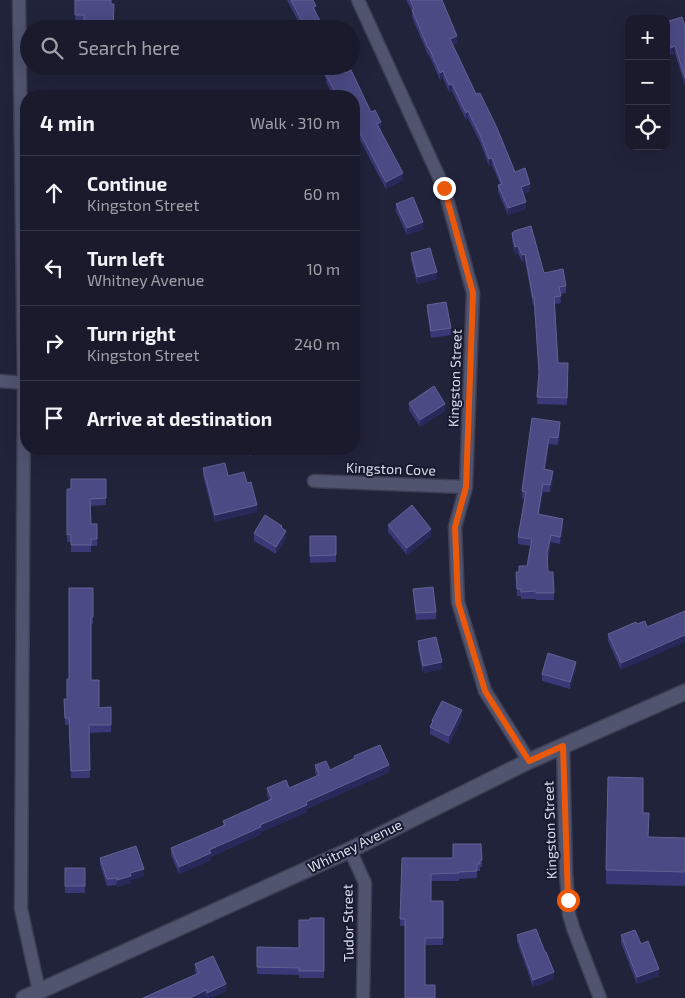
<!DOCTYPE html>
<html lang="en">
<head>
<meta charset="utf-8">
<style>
	:root { --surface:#191a2c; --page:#222334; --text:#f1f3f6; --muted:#9fa1a9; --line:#373848 }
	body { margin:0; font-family:"Exo 2",sans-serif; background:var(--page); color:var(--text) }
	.controls { position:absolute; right:15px; top:15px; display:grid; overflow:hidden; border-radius:10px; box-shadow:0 5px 20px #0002 }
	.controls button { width:45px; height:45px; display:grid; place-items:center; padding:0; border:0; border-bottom:1px solid var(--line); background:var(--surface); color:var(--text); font:25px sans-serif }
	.stop { position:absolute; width:15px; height:15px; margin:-11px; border:4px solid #ea580c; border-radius:50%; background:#fff }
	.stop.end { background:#ea580c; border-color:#fff; box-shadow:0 1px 5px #0008 }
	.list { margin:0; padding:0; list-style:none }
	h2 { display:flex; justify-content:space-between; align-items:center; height:65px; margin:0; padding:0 20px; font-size:21px }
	h2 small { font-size:16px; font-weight:400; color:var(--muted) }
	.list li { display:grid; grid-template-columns:32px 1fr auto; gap:15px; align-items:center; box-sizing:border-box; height:75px; padding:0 20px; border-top:1px solid var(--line) }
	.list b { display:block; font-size:19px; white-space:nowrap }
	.list p { margin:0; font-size:16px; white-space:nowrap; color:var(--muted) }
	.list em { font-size:16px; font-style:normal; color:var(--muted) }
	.icon { flex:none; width:28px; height:28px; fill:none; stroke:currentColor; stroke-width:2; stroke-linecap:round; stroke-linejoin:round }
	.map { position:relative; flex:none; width:685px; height:998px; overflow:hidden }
	.search { position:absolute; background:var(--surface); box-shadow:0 5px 20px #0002; left:20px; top:20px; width:340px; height:55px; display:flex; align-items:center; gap:12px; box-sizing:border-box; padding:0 18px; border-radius:28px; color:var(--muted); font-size:19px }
	.panel { position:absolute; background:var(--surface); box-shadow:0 5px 20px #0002; left:20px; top:90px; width:340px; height:365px; border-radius:20px }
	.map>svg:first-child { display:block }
</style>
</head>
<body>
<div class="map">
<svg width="685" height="998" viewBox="0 0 685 998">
	<rect width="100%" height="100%" fill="#21233b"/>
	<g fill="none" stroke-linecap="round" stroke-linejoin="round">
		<defs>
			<g id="street">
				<path d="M19,0L24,383L21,909L39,991"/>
				<path d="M358,0L444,188L473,293L466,487L455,527L458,602L485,691L529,761"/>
				<path d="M0,381L24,383"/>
				<path d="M314,481L466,487"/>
				<path d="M563,746L566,873L569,914L573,928L600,998"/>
				<path d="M350,850L365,883L363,998"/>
			</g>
			<path id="secondary" d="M24,998L350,850L529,761L685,692"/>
		</defs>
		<use href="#street" stroke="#3d3e52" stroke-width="15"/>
		<use href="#secondary" stroke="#3d3e52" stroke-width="18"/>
		<use href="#street" stroke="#51546f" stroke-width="12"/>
		<use href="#secondary" stroke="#51546f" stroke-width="15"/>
	</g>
	<g fill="#3a3877">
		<path d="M75,0H112L84,22H75Z"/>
		<path d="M287,0H313L316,13L324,29H302Z"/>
		<path d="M406,0H442L457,43L453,45L476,94L515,172L530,191L523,194L526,209L508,215L498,192V185L500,184L492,165L489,166L480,142L468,118L466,120L452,91L449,92L443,78L440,80L429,55H428L412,17V11Z"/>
		<path d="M666,22L685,26V85L675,54L671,55L666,40Z"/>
		<path d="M73,66H116V73L73,72Z"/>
		<path d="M319,66H343L381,129L380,130L403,180L386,189L360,140H359L354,132V96H333L326,82V79Z"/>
		<path d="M396,204L423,229L407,235L396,211Z"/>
		<path d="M514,231L544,273L566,286V293L560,294L561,303L555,304L558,363H568L567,405L537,404L539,376L534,305H533L525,261L522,262L518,253L515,254L512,240V233H514Z"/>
		<path d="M411,253L437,279L417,284L411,260Z"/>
		<path d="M427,305L451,328V335L431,338L427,312Z"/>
		<path d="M409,403L445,411L420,427L409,410Z"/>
		<path d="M532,418L560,429L558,445L549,444L545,470L553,478L550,492H543L539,515L563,526L560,544L551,542L548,559V572L554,593V600H536V599H521V596H517L516,572H519L527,566L530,546L518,544V537L524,499L522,498V491Z"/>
		<path d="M239,449H255L251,456Z"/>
		<path d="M203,468L228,476L247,483L257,512L215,522L203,476Z"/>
		<path d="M106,479V505L90,506L91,524L97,539V546H91V552H71V542H67V489H71Z"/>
		<path d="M388,525L431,536L407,555L388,532Z"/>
		<path d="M282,528L286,538L276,554L254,541V533Z"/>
		<path d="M310,536H336V562L310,563Z"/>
		<path d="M93,588V624H91V680L99,708L111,707V732L89,733L90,778H71L69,725H65L64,699H67Z"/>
		<path d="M413,589L436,612V619L416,620Z"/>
		<path d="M669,618L621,670L608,641V634L637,624L647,627Z"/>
		<path d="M418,641L442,669L423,673L418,649Z"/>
		<path d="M576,669L570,689L542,681V674Z"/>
		<path d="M462,718L449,744L430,734V727L432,723V721Z"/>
		<path d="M354,756L389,772L307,809V812L261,832V834L211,857V860L179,874L171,855V848L223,826V821L269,800L267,795V788H289L316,776L315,772V765L330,770L354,759Z"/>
		<path d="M649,837L685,838V886L606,884V870Z"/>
		<path d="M481,844L482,867H480V871H477V878L459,879V881H431V901H443V945H425L405,926H400L402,858H453Z"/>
		<path d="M100,858L144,876L131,880V883L117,887V885L107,886L100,865Z"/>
		<rect x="65" y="868" width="20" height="25"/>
		<path d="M324,918V978H299V975L257,974V947L299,948L310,920Z"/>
		<path d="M517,935L554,979L533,987L517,942Z"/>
		<path d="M621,935L641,944L659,976L637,984L621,943Z"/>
		<path d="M195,964L226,991L211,998H207L195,971Z"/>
	</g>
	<g fill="#29285a">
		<path d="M457,36V43L450,46V39Z"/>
		<path d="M675,46V54L671,55V48Z"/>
		<path d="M443,71V78L440,80V73Z"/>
		<path d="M452,84V91L449,92V85Z"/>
		<path d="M468,111V118L466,120V113Z"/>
		<path d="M381,122V129L377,131V124Z"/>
		<path d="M492,158V165L489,166V159Z"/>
		<path d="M403,173V180L386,189V182Z"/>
		<path d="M530,184V191L521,194V187Z"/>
		<path d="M526,202V209L508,215V208Z"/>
		<path d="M423,222V229L407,235V228Z"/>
		<path d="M518,246V253L515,254V247Z"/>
		<path d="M525,254V261L522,262V255Z"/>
		<path d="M437,272V279L417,284V277Z"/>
		<path d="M356,388V395L354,415V408Z"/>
		<path d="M445,404V411L420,427V420Z"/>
		<path d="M560,422V429L558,445V438Z"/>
		<path d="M549,437V444L544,476V469Z"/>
		<path d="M251,449H255L251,456Z"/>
		<path d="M553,471V478L550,492V485Z"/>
		<path d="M543,484V492L538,521V514Z"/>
		<path d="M257,505V512L215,522V515Z"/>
		<path d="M563,519V526L560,544V537Z"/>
		<path d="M431,529V536L407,555V548Z"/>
		<path d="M286,531V538L276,554V547Z"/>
		<path d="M551,535V542L547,560V553Z"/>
		<path d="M685,635V642L621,670V663Z"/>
		<path d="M442,662V669L423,673V666Z"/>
		<path d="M576,662V669L570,689V682Z"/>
		<path d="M462,710V718L449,744V736Z"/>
		<path d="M389,765V772L307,809V812L261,832V834L211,857V860L179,874V867L209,850L306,802Z"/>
		<path d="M144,869V876L131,880V883L117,887V880L130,873Z"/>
		<path d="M659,969V976L637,984V977Z"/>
		<path d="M554,972V979L533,987V980Z"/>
		<path d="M226,984V991L211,998H207V993Z"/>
		<path d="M206,990V998H190Z"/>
	</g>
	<g fill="#4c4a84" stroke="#626194">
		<path d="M75,0H111V4H114L113,29H84V15H75Z"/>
		<path d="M291,0H313L316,6L313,7L324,29H306Z"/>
		<path d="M410,0H442L457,36L450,39L476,94L480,93L497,128L515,172L525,168L530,184L521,187L526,202L508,208L498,185L502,184L492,158L489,159L480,135L468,111L466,113L452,84L449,85L443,71L440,73L429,48H428L412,10L414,9Z"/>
		<path d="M682,17L685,26V78L675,46L671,48L666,33V22Z"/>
		<path d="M323,66H343L346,73L351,70L371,112L375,110L381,122L377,124L403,173L386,182L360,133H359L354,125V96H337L326,75L328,74Z"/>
		<path d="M413,197L423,222L407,228L396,204Z"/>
		<path d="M531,226L544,273L563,269L566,286L559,287L561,296L554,297L558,363H568L567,398L537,397L539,372L534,297L533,298L525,254L522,255L518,246L515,247L512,233L514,232V231Z"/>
		<path d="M430,248L437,272L417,277L411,253Z"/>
		<path d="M446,302L451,328L431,331L427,305Z"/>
		<path d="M434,386L445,404L420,420L409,403Z"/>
		<path d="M354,388H356L354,408Z"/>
		<path d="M532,418L560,422L558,438L549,437L544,469L553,471L550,485L543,484L538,514L563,519L560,537L551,535L547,553L548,572H553L554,593H536V591L521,592V589H517L516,572H519V566H527L532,539L518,537L526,492L522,491Z"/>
		<path d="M225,463L228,476L244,472L247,483L251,482L257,505L215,515L203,468Z"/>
		<path d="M71,479H106V498L90,499L91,524H97V539H91V545H71V534L67,535V489H71Z"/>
		<path d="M412,505L431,529L407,548L388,525Z"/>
		<path d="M265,515L282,526L281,527L286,531L276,547L254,533Z"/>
		<path d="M310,536H336V555L310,556Z"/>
		<path d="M433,587L436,612L416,613L413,589Z"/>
		<path d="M69,588H93V617H91V680H99V708L111,707V725H89L90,770L71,771L69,718H65L64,699H67V679H69Z"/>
		<path d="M685,611V635L621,663L608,634L636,622L637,624L645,621L647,627Z"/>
		<path d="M436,637L442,662L423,666L418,641Z"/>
		<path d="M548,653L576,662L570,682L542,674Z"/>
		<path d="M442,701L462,710L449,736L430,727L433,721H432Z"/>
		<path d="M380,745L389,765L306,802L307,805L260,825L261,827L209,850L211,853L179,867L171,848L225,825L223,821L272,799L267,788L286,780L289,788L319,775L315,765L326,761L330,770L355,758L354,756Z"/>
		<path d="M608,777L643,778V813H649L648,837L685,838V872L606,870Z"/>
		<path d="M453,844H481L482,860H480V864H477V871L459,872V873L431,874V901H443V938H425V985H435V998H405V919H400L402,858H453Z"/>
		<path d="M136,846L144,869L130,873L131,876L117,880V878L107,879L100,858Z"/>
		<rect x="65" y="868" width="20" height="18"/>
		<path d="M310,918H324V971H299V968L257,967V947L299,948V920H310Z"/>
		<path d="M536,929L545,952H546L554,972L533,980L517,935Z"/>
		<path d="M635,930L641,944L648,941L659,969L637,977L621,935Z"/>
		<path d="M213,956L226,984L207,993L206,990L190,998H143L199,973L195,964Z"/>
	</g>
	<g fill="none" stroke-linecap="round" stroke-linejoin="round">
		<path stroke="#ea580c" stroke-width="6" d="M444,188L473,293L466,487L455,527L458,602L485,691L529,761L563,746L568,900"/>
	</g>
	<g text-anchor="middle" stroke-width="4" stroke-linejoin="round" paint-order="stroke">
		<g font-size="14" fill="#dcdeee" stroke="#181a30">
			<text transform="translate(455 378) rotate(-88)" y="5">Kingston Street</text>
			<text transform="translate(391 469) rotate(2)" y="5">Kingston Cove</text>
			<text transform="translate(550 830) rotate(-92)" y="5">Kingston Street</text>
			<text transform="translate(355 846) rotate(-26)" y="5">Whitney Avenue</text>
			<text transform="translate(348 923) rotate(-91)" y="5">Tudor Street</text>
		</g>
	</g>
</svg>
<div class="controls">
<button>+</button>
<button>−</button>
<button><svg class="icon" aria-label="locate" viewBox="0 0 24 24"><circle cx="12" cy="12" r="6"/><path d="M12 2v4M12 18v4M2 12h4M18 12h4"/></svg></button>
</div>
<div class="stop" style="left:568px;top:900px"></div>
<div class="stop end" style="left:444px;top:188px"></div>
<div class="search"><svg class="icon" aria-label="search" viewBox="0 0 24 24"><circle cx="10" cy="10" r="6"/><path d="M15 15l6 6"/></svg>Search here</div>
<section class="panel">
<h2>4 min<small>Walk · 310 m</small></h2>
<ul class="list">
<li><svg class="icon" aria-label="ahead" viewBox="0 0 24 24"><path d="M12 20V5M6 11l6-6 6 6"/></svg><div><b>Continue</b><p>Kingston Street</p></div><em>60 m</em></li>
<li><svg class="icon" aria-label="left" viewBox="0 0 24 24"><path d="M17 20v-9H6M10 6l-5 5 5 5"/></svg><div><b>Turn left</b><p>Whitney Avenue</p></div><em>10 m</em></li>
<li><svg class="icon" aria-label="right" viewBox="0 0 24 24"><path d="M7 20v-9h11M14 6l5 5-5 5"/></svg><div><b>Turn right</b><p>Kingston Street</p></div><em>240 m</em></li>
<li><svg class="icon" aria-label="arrive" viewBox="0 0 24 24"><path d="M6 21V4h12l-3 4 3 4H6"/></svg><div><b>Arrive at destination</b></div></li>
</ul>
</section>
</div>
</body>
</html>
